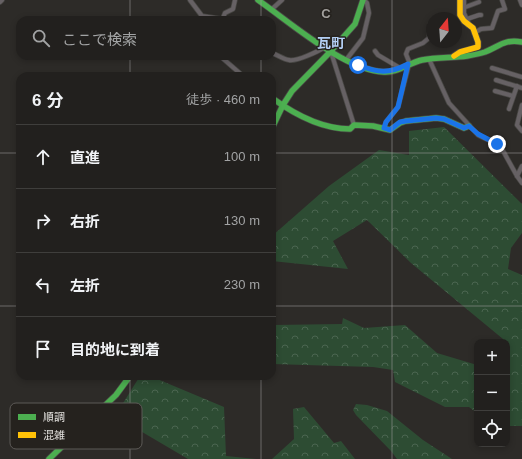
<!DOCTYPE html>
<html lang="ja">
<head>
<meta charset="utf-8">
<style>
	:root { --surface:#22201e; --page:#2a2827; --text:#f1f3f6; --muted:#a2a3a4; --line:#3f3e3c }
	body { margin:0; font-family:Helvetica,"Noto Sans JP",sans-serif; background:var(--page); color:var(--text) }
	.controls { position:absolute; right:12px; bottom:12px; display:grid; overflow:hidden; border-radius:8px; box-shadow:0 2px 6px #0003 }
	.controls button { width:36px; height:36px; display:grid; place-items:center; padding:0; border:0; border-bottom:1px solid var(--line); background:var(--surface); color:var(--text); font:20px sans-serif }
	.compass { position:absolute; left:426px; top:12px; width:36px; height:36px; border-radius:50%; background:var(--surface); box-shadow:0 2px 6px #0003; rotate:17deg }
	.stop { position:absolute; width:12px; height:12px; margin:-9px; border:3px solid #1a73e8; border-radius:50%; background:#fff }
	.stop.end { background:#1a73e8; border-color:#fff; box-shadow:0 1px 4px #0008 }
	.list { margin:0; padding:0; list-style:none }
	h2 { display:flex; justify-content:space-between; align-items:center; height:52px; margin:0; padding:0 16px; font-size:17px }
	h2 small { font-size:13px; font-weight:400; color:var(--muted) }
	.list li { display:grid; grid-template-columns:26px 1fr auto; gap:12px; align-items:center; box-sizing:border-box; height:64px; padding:0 16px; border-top:1px solid var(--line) }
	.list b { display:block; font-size:15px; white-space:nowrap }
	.list em { font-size:13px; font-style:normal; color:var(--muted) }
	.icon { flex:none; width:22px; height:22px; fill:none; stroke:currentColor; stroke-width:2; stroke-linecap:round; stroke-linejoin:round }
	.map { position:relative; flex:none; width:522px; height:459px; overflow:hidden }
	.search { position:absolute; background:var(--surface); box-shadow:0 2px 6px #0003; left:16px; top:16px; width:260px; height:44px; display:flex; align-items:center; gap:10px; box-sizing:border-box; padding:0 14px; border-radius:12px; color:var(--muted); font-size:15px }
	.panel { position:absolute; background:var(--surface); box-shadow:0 2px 6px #0003; left:16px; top:72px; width:260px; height:308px; border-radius:12px }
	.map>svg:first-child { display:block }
</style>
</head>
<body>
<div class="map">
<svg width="522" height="459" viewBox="0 0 522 459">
	<defs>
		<pattern id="forest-crowns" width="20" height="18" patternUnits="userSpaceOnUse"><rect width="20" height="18" fill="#2d4c33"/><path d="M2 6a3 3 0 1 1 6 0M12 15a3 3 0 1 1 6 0" fill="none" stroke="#4b6550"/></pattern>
	</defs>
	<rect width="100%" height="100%" fill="#2d2b28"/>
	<g fill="url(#forest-crowns)">
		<path d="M444,127L522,204V233L511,248L508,269L522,275V426H507V342H502L503,339L411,263L367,220L333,241L348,269L272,261V236L329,186L379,150L409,155V131Z"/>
		<path d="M343,318L364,328L405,325L437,353L477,365V413L469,407H445L395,382L393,370L373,367L272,364V326L274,325L342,324Z"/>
		<path d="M140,376H150L224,407L226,456L256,459H188L115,416Z"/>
		<path d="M356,404L367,405L387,411L423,440L452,459H397L391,451L356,415L353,410Z"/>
		<path d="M304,407L334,443L341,441L355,459H272L294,439L293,409Z"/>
	</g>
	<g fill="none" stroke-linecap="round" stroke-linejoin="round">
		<defs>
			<g id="street">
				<path d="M190,0L202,16L222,19"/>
				<path d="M464,0V13L468,22V25"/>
				<path d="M520,0L522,5"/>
				<path d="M0,2L2,0"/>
				<path d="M463,8L479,2"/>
				<path d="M272,9L282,0"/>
				<path d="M467,19L479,15H481"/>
				<path d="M222,20L225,13L233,9L235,0"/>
				<path d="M474,33L481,29L492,28L498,11L505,9L502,0"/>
				<path d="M375,51L378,55L400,68"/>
				<path d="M331,52L354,125"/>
				<path d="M272,53C278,55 283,59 289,60C296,62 319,51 325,47"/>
				<path d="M220,56L243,76"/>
				<path d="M429,59L449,103L478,135L497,144L502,149L517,176L522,183"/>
				<path d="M346,60L363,38L369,13L367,3L364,0"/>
				<path d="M410,64L406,54L408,49L423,43L429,38L430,24"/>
				<path d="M492,68L522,77"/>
				<path d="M496,80L522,88"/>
				<path d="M495,91L513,96"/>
				<path d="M522,105L517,125L522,131"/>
				<path d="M509,109L517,86"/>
				<path d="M384,128L386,122L398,107L409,64"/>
				<path d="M517,176L522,166"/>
			</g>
			<g id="fast">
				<path d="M258,0C291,23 344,70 384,72C397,73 409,63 422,60C437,57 452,58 467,56C473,55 479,54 485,52C500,46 504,39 522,42"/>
				<path d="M272,98C294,114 322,129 350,129L354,125L373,126L390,130L400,123L406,121L436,118L444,119L464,128L469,126"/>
				<path d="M272,128L283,105L292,91L331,51L355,24L363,0"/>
				<path d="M49,459L116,395L130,376"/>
			</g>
			<path id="slow" d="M454,56L460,52L478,47V42L473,28L464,21L460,15V0"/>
		</defs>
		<use href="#street" stroke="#494845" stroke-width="5.5"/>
		<use href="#fast" stroke="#494845" stroke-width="7"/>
		<use href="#slow" stroke="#494845" stroke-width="7"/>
		<use href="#street" stroke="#666164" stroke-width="4"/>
		<use href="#fast" stroke="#4caf50" stroke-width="5.5"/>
		<use href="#slow" stroke="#ffc107" stroke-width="5.5"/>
	</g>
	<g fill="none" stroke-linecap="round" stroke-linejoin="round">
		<path stroke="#1a73e8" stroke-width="5" d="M358,65C378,73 389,74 408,64L398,107L386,122L384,128L390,130L400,122L406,121L436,118L444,119L464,128L469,126L478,134L497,144"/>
	</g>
	<path fill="none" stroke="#a19f9c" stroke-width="1" stroke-opacity="0.55" d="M130,0V20M261,0V20M392,0V459M130,56V76M261,56V76M0,153H20M272,153H522M0,306H20M272,306H522M130,376V459M261,376V459"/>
	<g text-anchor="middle" stroke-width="3" stroke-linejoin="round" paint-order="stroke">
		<g font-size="14" font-weight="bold" fill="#b3cff4" stroke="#25221e">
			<text x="331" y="48">瓦町</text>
		</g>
	</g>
	<rect x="10" y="403" width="132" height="46" rx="6" fill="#25221e" stroke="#5d5a57" stroke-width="1"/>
	<rect x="18" y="414" width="18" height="6" fill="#4caf50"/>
	<rect x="18" y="432" width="18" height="6" fill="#ffc107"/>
	<g font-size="11" fill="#e0dedb">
		<text x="43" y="421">順調</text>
		<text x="43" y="439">混雑</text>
	</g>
	<g font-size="13" text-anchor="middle" font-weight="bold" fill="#a19f9c" stroke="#25221e" stroke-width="3" stroke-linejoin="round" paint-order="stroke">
		<text x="326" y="18">C</text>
	</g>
</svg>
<div class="controls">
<button>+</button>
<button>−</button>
<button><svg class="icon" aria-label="locate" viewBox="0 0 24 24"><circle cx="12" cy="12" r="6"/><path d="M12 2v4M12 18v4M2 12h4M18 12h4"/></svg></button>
</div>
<svg class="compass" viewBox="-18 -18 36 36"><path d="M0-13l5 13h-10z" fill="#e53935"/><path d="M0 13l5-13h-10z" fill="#a2a3a4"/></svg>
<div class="stop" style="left:358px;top:65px"></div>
<div class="stop end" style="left:497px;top:144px"></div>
<div class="search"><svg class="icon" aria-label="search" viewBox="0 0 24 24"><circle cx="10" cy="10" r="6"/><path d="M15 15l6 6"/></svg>ここで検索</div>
<section class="panel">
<h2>6 分<small>徒歩 · 460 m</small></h2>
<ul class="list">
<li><svg class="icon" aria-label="ahead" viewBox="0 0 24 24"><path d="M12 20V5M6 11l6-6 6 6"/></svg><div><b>直進</b></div><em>100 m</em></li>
<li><svg class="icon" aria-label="right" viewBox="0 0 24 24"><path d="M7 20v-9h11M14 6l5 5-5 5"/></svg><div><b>右折</b></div><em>130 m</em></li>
<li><svg class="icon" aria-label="left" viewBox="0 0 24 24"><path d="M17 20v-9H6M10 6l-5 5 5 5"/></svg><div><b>左折</b></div><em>230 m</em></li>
<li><svg class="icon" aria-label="arrive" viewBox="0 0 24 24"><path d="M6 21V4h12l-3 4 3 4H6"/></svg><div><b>目的地に到着</b></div></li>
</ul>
</section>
</div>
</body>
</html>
